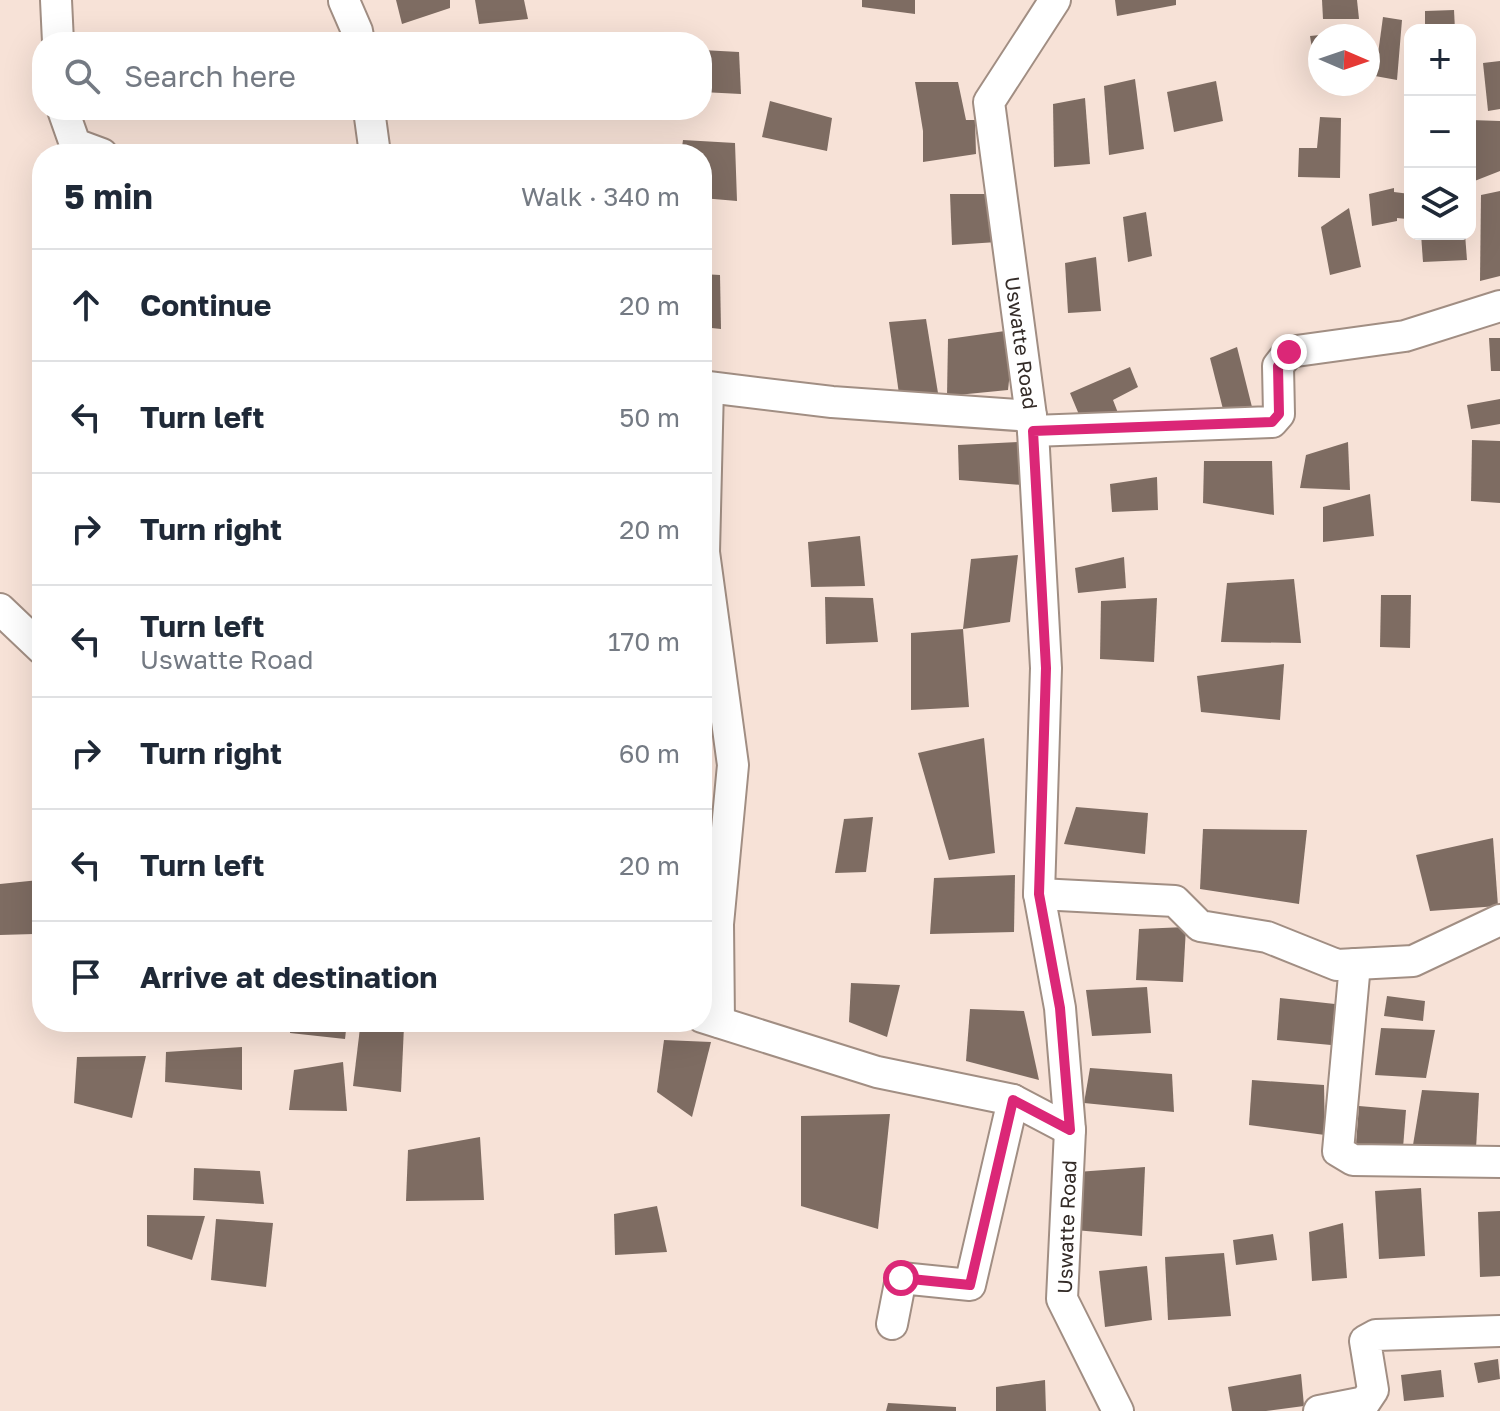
<!DOCTYPE html>
<html lang="en">
<head>
<meta charset="utf-8">
<style>
	:root { --surface:#fff; --page:#f6f6f7; --text:#1f2937; --muted:#747a83; --line:#e0e1e3 }
	body { margin:0; font-family:"Golos Text",sans-serif; background:var(--page); color:var(--text) }
	.controls { position:absolute; right:24px; top:24px; display:grid; overflow:hidden; border-radius:16px; box-shadow:0 8px 32px #0002 }
	.controls button { width:72px; height:72px; display:grid; place-items:center; padding:0; border:0; border-bottom:2px solid var(--line); background:var(--surface); color:var(--text); font:40px sans-serif }
	.compass { position:absolute; left:1308px; top:24px; width:72px; height:72px; border-radius:50%; background:var(--surface); box-shadow:0 8px 32px #0002; rotate:92deg }
	.stop { position:absolute; width:24px; height:24px; margin:-18px; border:6px solid #db2777; border-radius:50%; background:#fff }
	.stop.end { background:#db2777; border-color:#fff; box-shadow:0 2px 8px #0008 }
	.list { margin:0; padding:0; list-style:none }
	h2 { display:flex; justify-content:space-between; align-items:center; height:104px; margin:0; padding:0 32px; font-size:34px }
	h2 small { font-size:26px; font-weight:400; color:var(--muted) }
	.list li { display:grid; grid-template-columns:52px 1fr auto; gap:24px; align-items:center; box-sizing:border-box; height:112px; padding:0 32px; border-top:2px solid var(--line) }
	.list b { display:block; font-size:30px; white-space:nowrap }
	.list p { margin:0; font-size:26px; white-space:nowrap; color:var(--muted) }
	.list em { font-size:26px; font-style:normal; color:var(--muted) }
	.icon { flex:none; width:44px; height:44px; fill:none; stroke:currentColor; stroke-width:2; stroke-linecap:round; stroke-linejoin:round }
	.map { position:relative; flex:none; width:1500px; height:1411px; overflow:hidden }
	.search { position:absolute; background:var(--surface); box-shadow:0 8px 32px #0002; left:32px; top:32px; width:680px; height:88px; display:flex; align-items:center; gap:20px; box-sizing:border-box; padding:0 28px; border-radius:32px; color:var(--muted); font-size:30px }
	.panel { position:absolute; background:var(--surface); box-shadow:0 8px 32px #0002; left:32px; top:144px; width:680px; height:888px; border-radius:32px }
	.map>svg:first-child { display:block }
</style>
</head>
<body>
<div class="map">
<svg width="1500" height="1411" viewBox="0 0 1500 1411">
	<rect width="100%" height="100%" fill="#f7e2d7"/>
	<g fill="#7e6c62">
		<path d="M396,0H450V8L402,24Z"/>
		<path d="M475,0H524L528,19L479,24Z"/>
		<path d="M862,0H915V14L862,7Z"/>
		<path d="M1115,0H1176V5L1117,16Z"/>
		<path d="M1322,0H1357L1359,19H1323Z"/>
		<path d="M1454,10L1455,30H1425V11Z"/>
		<path d="M1383,17L1402,20L1397,80L1375,76Z"/>
		<path d="M1359,28L1360,36H1322V34Z"/>
		<path d="M590,34L592,42H558L557,39Z"/>
		<path d="M1320,35V67H1315L1310,36Z"/>
		<path d="M702,50L739,52L741,94L702,92Z"/>
		<path d="M1500,61V109L1488,111L1483,63Z"/>
		<path d="M1135,79L1144,149L1109,155L1104,86Z"/>
		<path d="M1216,81L1223,121L1174,132L1167,92Z"/>
		<path d="M915,82H958L966,120H975L976,154L923,162V131Z"/>
		<path d="M1085,98L1090,164L1054,167L1053,104Z"/>
		<path d="M770,101L832,118L827,151L762,137Z"/>
		<path d="M1320,117L1341,118L1340,178L1298,177L1299,148H1317Z"/>
		<path d="M1470,120L1500,121V171L1472,182Z"/>
		<path d="M683,140L735,143L737,201L702,198V154H681Z"/>
		<path d="M1394,188V192L1410,194L1407,219L1397,218V221L1372,226L1369,194Z"/>
		<path d="M1500,191V276L1480,281L1481,195Z"/>
		<path d="M950,194H985L997,242L952,245Z"/>
		<path d="M1349,208L1361,267L1330,275L1321,227Z"/>
		<path d="M1146,212L1152,256L1128,262L1123,217Z"/>
		<path d="M1421,234H1465L1467,260L1423,262Z"/>
		<path d="M1096,257L1101,311L1068,313L1065,263Z"/>
		<path d="M702,274L720,275L721,329L702,327Z"/>
		<path d="M926,319L938,393L899,394L889,322Z"/>
		<path d="M1005,331L1013,344L1008,390L947,396L948,339Z"/>
		<path d="M1489,338H1500V371H1491Z"/>
		<path d="M1237,347L1253,411L1225,417L1210,358Z"/>
		<path d="M1130,367L1138,387L1113,400L1118,413L1085,429L1070,393Z"/>
		<path d="M1500,399V424L1471,429L1467,405Z"/>
		<path d="M1472,440L1500,441V503L1471,501Z"/>
		<path d="M1019,442L1022,485L959,480L958,445Z"/>
		<path d="M1348,442L1350,490L1300,488L1306,455Z"/>
		<path d="M1204,461H1272L1274,515L1203,503Z"/>
		<path d="M1157,477L1158,510L1112,512L1110,484Z"/>
		<path d="M1370,494L1374,536L1323,542V507Z"/>
		<path d="M860,536L865,586L811,587L808,542Z"/>
		<path d="M1018,555L1010,622L963,629L969,707L911,710V633L963,629L971,559Z"/>
		<path d="M1124,557L1126,588L1078,593L1075,568Z"/>
		<path d="M1294,579L1301,643L1221,642L1227,583Z"/>
		<path d="M1381,595H1411L1410,648L1380,647Z"/>
		<path d="M825,597L873,598L878,642L826,644Z"/>
		<path d="M1157,598L1154,662L1100,659L1101,601Z"/>
		<path d="M1284,664L1280,720L1201,712L1197,676Z"/>
		<path d="M984,738L995,853L949,860L918,753Z"/>
		<path d="M1076,807L1148,813L1145,854L1064,844Z"/>
		<path d="M873,817L866,872L835,873L844,819Z"/>
		<path d="M1203,829L1307,830L1299,904L1200,889Z"/>
		<path d="M1493,838L1498,906L1430,911L1416,855Z"/>
		<path d="M1015,875L1014,932L930,934L934,878Z"/>
		<path d="M39,880L34,934L0,935V884Z"/>
		<path d="M1186,927L1183,982L1136,980L1139,929Z"/>
		<path d="M851,983L900,985L887,1037L849,1022Z"/>
		<path d="M1147,987L1151,1033L1092,1036L1086,990Z"/>
		<path d="M1387,996L1425,1001L1423,1021L1384,1016Z"/>
		<path d="M1280,998L1335,1004L1331,1045L1277,1040Z"/>
		<path d="M970,1009L1024,1011L1039,1080L966,1061Z"/>
		<path d="M291,1022H347L345,1039L290,1033Z"/>
		<path d="M404,1026L401,1092L353,1086L360,1028Z"/>
		<path d="M1381,1028L1435,1030L1426,1078L1375,1075Z"/>
		<path d="M664,1040L711,1042L692,1117L657,1092Z"/>
		<path d="M242,1047V1090L165,1082L166,1052Z"/>
		<path d="M146,1056L132,1118L74,1103L77,1057Z"/>
		<path d="M343,1062L347,1111L289,1110L294,1070Z"/>
		<path d="M1090,1068L1172,1074L1174,1112L1084,1103Z"/>
		<path d="M1252,1080L1324,1085L1325,1135L1249,1125Z"/>
		<path d="M1422,1090L1479,1093L1476,1149L1413,1145Z"/>
		<path d="M1359,1106L1406,1110L1403,1148L1356,1144Z"/>
		<path d="M890,1114L878,1229L801,1206V1116Z"/>
		<path d="M480,1137L484,1200L406,1201L408,1150Z"/>
		<path d="M1145,1167L1142,1236L1075,1230L1077,1172Z"/>
		<path d="M194,1168L260,1171L264,1204L193,1200Z"/>
		<path d="M1421,1188L1425,1256L1379,1259L1375,1191Z"/>
		<path d="M657,1206L667,1252L615,1255L614,1214Z"/>
		<path d="M1500,1211V1276L1480,1277L1478,1212Z"/>
		<path d="M147,1215L205,1216L192,1260L147,1246Z"/>
		<path d="M216,1219L273,1223L266,1287L211,1280Z"/>
		<path d="M1343,1223L1347,1278L1312,1281L1309,1232Z"/>
		<path d="M1273,1234L1277,1260L1236,1265L1233,1240Z"/>
		<path d="M1224,1253L1231,1316L1168,1320L1165,1257Z"/>
		<path d="M1147,1266L1152,1320L1105,1327L1099,1271Z"/>
		<path d="M1498,1359L1500,1379L1478,1383L1474,1363Z"/>
		<path d="M1441,1370L1444,1397L1404,1401L1401,1375Z"/>
		<path d="M1301,1374L1304,1406L1266,1411H1232L1228,1387Z"/>
		<path d="M1045,1380L1046,1411H996V1387Z"/>
		<path d="M888,1403L956,1407V1411H886Z"/>
	</g>
	<g fill="none" stroke-linecap="round" stroke-linejoin="round">
		<defs>
			<g id="minor">
				<path d="M56,0L58,42"/>
				<path d="M1055,0L989,102L1033,431L1046,668L1039,894L1060,1008L1070,1130L1062,1299L1118,1411"/>
				<path d="M344,1L357,31L359,42"/>
				<path d="M63,110L75,144L102,154"/>
				<path d="M369,110L375,154"/>
				<path d="M1033,431L1272,422L1279,414L1278,366L1289,352L1405,336L1500,306"/>
				<path d="M0,609L42,649"/>
				<path d="M1039,894L1175,901L1200,926L1267,937L1337,965L1413,961L1500,920"/>
				<path d="M1355,964L1338,1151L1353,1160L1500,1162"/>
				<path d="M702,1017L877,1072L1013,1100L1070,1130"/>
				<path d="M719,1022L718,924L733,765L704,552L708,387L832,402L1031,416"/>
				<path d="M892,1324L901,1278L970,1285L1013,1100"/>
				<path d="M1319,1411L1365,1402L1373,1390L1365,1341L1376,1335L1500,1331"/>
			</g>
		</defs>
		<use href="#minor" stroke="#a18e83" stroke-width="34"/>
		<use href="#minor" stroke="#fff" stroke-width="30"/>
	</g>
	<g fill="none" stroke-linecap="round" stroke-linejoin="round">
		<path stroke="#db2777" stroke-width="10" d="M901,1278L970,1285L1013,1100L1070,1130L1060,1008L1039,894L1046,668L1033,431L1272,422L1279,414L1278,366L1289,352"/>
	</g>
	<g text-anchor="middle" stroke-width="8" stroke-linejoin="round" paint-order="stroke">
		<g font-size="20" fill="#332b27" stroke="#fff">
			<text transform="translate(1021 343) rotate(82)" y="7">Uswatte Road</text>
			<text transform="translate(1067 1227) rotate(-88)" y="7">Uswatte Road</text>
		</g>
	</g>
</svg>
<div class="controls">
<button>+</button>
<button>−</button>
<button><svg class="icon" aria-label="layers" viewBox="0 0 24 24"><path d="M12 4l9 5-9 5-9-5zM3 14l9 5 9-5"/></svg></button>
</div>
<svg class="compass" viewBox="-18 -18 36 36"><path d="M0-13l5 13h-10z" fill="#e53935"/><path d="M0 13l5-13h-10z" fill="#747a83"/></svg>
<div class="stop" style="left:901px;top:1278px"></div>
<div class="stop end" style="left:1289px;top:352px"></div>
<div class="search"><svg class="icon" aria-label="search" viewBox="0 0 24 24"><circle cx="10" cy="10" r="6"/><path d="M15 15l6 6"/></svg>Search here</div>
<section class="panel">
<h2>5 min<small>Walk · 340 m</small></h2>
<ul class="list">
<li><svg class="icon" aria-label="ahead" viewBox="0 0 24 24"><path d="M12 20V5M6 11l6-6 6 6"/></svg><div><b>Continue</b></div><em>20 m</em></li>
<li><svg class="icon" aria-label="left" viewBox="0 0 24 24"><path d="M17 20v-9H6M10 6l-5 5 5 5"/></svg><div><b>Turn left</b></div><em>50 m</em></li>
<li><svg class="icon" aria-label="right" viewBox="0 0 24 24"><path d="M7 20v-9h11M14 6l5 5-5 5"/></svg><div><b>Turn right</b></div><em>20 m</em></li>
<li><svg class="icon" aria-label="left" viewBox="0 0 24 24"><path d="M17 20v-9H6M10 6l-5 5 5 5"/></svg><div><b>Turn left</b><p>Uswatte Road</p></div><em>170 m</em></li>
<li><svg class="icon" aria-label="right" viewBox="0 0 24 24"><path d="M7 20v-9h11M14 6l5 5-5 5"/></svg><div><b>Turn right</b></div><em>60 m</em></li>
<li><svg class="icon" aria-label="left" viewBox="0 0 24 24"><path d="M17 20v-9H6M10 6l-5 5 5 5"/></svg><div><b>Turn left</b></div><em>20 m</em></li>
<li><svg class="icon" aria-label="arrive" viewBox="0 0 24 24"><path d="M6 21V4h12l-3 4 3 4H6"/></svg><div><b>Arrive at destination</b></div></li>
</ul>
</section>
</div>
</body>
</html>
